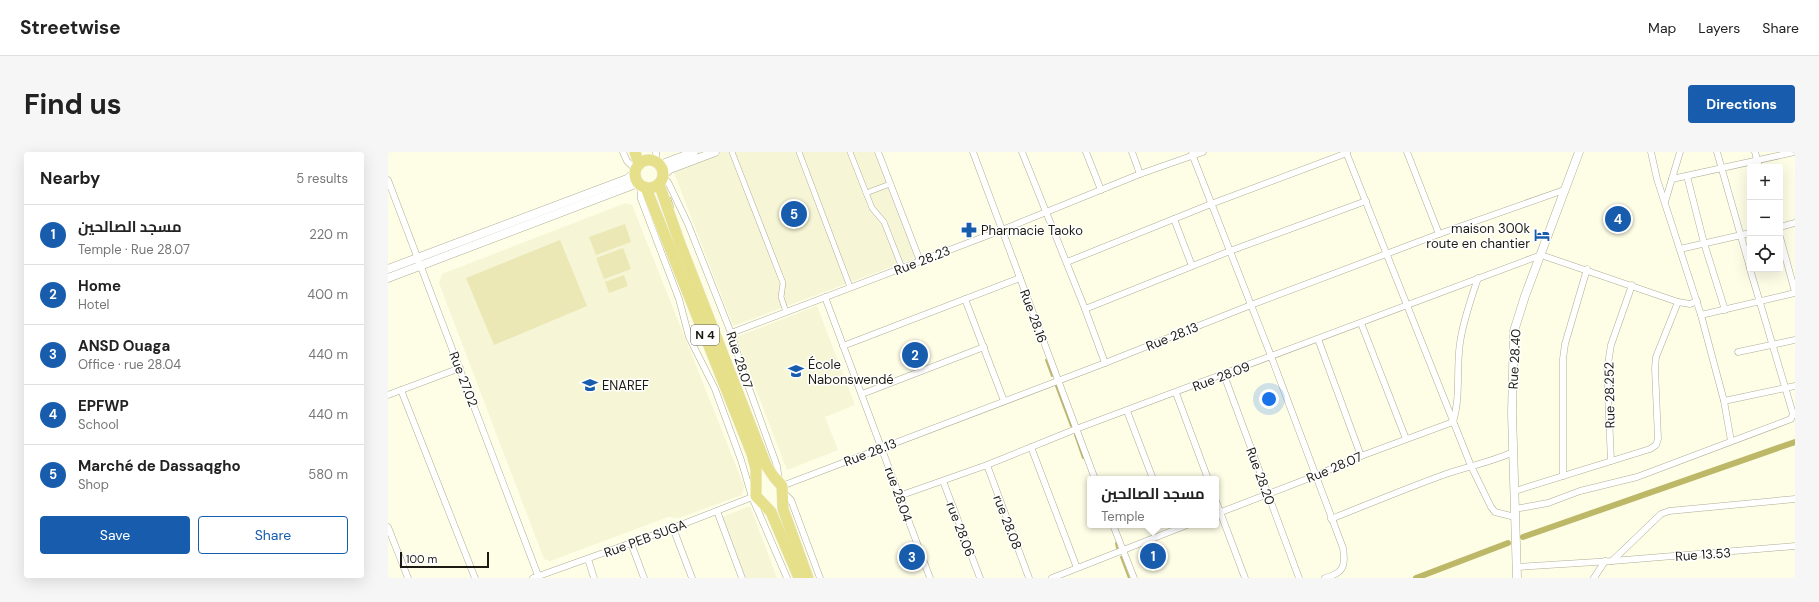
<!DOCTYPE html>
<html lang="en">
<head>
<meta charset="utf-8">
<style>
	:root { --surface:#fff; --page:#f6f6f6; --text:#222; --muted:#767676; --line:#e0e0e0; --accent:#185dad }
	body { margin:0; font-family:"DM Sans",Cairo,sans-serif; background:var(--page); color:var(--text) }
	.controls { position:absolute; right:12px; top:12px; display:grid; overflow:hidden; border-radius:4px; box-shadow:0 4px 16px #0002 }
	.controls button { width:36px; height:36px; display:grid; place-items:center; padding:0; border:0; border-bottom:1px solid var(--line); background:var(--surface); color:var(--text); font:20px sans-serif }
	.scale { position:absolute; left:12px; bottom:10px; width:89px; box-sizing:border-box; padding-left:4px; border:2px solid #1c1b13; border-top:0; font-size:11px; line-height:14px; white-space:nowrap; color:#1c1b13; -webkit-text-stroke:3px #fff; paint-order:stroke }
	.you { position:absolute; left:881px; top:247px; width:14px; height:14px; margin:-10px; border:3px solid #fff; border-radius:50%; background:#1a73e8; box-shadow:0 0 0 6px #1a73e833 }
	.badge { display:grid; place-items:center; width:26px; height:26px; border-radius:50%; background:var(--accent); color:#fff; font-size:13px; font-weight:700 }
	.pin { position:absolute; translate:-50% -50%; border:2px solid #fff; box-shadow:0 1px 4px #0006 }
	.popup { position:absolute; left:699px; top:324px; width:132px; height:52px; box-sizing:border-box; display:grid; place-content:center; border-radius:4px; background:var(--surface); filter:drop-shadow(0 1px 3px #0005); font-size:13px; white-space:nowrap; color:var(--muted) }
	.popup b { font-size:15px; color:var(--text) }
	.popup::after { content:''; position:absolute; left:50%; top:100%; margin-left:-8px; border:8px solid transparent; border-top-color:var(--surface) }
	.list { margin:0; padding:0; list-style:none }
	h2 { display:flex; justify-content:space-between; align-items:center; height:52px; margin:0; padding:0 16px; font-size:17px }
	h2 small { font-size:13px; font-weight:400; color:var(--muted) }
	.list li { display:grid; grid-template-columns:26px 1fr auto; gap:12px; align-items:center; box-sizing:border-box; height:60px; padding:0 16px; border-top:1px solid var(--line) }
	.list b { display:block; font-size:15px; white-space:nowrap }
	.list p { margin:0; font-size:13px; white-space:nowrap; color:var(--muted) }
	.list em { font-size:13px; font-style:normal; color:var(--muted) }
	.actions { display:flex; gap:8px; padding:12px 16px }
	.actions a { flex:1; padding:9px 0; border:1px solid var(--accent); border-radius:4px; text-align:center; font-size:14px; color:var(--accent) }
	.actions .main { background:var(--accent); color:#fff }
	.icon { flex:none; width:22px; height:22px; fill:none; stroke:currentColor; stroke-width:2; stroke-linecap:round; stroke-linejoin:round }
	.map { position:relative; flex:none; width:1407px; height:426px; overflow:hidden; border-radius:4px }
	header { display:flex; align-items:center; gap:24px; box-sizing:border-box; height:56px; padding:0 20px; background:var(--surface); border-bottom:1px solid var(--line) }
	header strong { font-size:19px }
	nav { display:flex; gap:22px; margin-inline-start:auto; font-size:14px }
	.intro { display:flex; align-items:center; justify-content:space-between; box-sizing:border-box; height:96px; padding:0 24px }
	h1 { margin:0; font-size:28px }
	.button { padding:10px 18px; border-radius:4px; background:var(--accent); color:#fff; font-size:14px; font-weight:700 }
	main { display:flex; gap:24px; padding:0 24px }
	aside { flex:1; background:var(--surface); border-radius:4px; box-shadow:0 4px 16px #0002 }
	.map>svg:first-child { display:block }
</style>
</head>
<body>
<header>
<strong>Streetwise</strong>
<nav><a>Map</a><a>Layers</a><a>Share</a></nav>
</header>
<div class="intro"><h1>Find us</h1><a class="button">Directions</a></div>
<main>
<aside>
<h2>Nearby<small>5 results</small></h2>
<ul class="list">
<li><span class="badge">1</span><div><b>مسجد الصالحين</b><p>Temple · Rue 28.07</p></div><em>220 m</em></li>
<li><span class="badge">2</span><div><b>Home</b><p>Hotel</p></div><em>400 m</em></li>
<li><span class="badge">3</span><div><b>ANSD Ouaga</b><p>Office · rue 28.04</p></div><em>440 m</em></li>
<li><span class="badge">4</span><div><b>EPFWP</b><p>School</p></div><em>440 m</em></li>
<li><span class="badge">5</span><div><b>Marché de Dassaqgho</b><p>Shop</p></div><em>580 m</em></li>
</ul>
<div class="actions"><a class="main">Save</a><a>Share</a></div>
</aside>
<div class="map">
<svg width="1407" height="426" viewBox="0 0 1407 426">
	<rect width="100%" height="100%" fill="#fefde6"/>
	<g fill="#f6f5d6">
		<path d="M333,0H486L527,106L345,174L285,18Z"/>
		<path d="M238,51L244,53L356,334L354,343L291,366L280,365L162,409L156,407L51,131L54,122Z"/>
		<path d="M429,154L467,253L437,265L450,298L399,318L348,185Z"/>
		<path d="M362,354L389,426H358L334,365Z"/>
	</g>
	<g fill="#ebe8b5">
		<path d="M237,72L243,90L208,103L201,85Z"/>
		<path d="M172,88L199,154L106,193L78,126Z"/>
		<path d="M235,96L243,117L216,127L208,106Z"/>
		<path d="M236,123L240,134L221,141L217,130Z"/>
	</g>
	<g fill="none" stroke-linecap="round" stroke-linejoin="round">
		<g stroke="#bdb868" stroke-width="2">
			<path d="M282,46L285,55"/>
			<path d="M658,208L664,224"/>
			<path d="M668,234L683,274"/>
			<path d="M687,283L695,306"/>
			<path d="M728,391L729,396"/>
			<path d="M733,405L741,426"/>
		</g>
		<g stroke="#bdb868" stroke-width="6">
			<path d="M1135,385L1407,290"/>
			<path d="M1028,426L1120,391"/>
		</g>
		<defs>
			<g id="pedestrian">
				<path d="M344,0L395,131L393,145L398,160"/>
				<path d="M411,0L462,135"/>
				<path d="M462,0L484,56L496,70L514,116"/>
				<path d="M478,41L502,32"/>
			</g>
			<g id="minor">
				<path d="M235,0L239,9L248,18"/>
				<path d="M268,0L269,10"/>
				<path d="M490,0L532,109"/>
				<path d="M585,0L707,327"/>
				<path d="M634,0L697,157L717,211"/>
				<path d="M698,0L713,38"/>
				<path d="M744,0L752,22"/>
				<path d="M958,0L1083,314L1103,355L1107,360L1127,365"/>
				<path d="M1019,0L1051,82"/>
				<path d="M1263,0L1269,27L1313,163L1336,249L1343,289"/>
				<path d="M1329,0L1362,116"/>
				<path d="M1367,0L1371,15"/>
				<path d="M804,2L883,204L955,396C958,415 955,421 937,426"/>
				<path d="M1299,24L1316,91L1337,158"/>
				<path d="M275,26L280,30L300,72L343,181L357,225L389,314L391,329"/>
				<path d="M1284,27L1407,0"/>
				<path d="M0,28L151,426"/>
				<path d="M252,33L253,47L291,147L301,185L327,237L353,308L364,345L399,426"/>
				<path d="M1277,50L1292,0"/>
				<path d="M786,67L804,114"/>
				<path d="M1392,75L1407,71"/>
				<path d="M1392,85L1407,140"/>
				<path d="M1292,97L1362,81"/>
				<path d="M679,110L823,52L959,1"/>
				<path d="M437,145L542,426"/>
				<path d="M577,147L616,249"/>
				<path d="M697,157L842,99L978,49"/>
				<path d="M1313,163L1407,141"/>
				<path d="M973,171L1018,287"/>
				<path d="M343,181L614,78L752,22L815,0"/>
				<path d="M930,187L973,304"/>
				<path d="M455,194L632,126"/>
				<path d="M1350,200L1407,188"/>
				<path d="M836,223L911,426"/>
				<path d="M13,238L87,426"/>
				<path d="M788,241L820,327"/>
				<path d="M474,242L596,195"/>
				<path d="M0,243L72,216"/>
				<path d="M1336,249L1407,234"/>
				<path d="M739,259L765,327"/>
				<path d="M643,295L689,416"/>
				<path d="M1223,309L1219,218L1223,193L1244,133"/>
				<path d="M599,313L641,426"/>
				<path d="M1175,324V207L1177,192L1199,117"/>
				<path d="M555,329L592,426"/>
				<path d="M394,334L717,211L863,153L1051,82L1176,38"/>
				<path d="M1127,339L1262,297L1268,293L1270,287L1267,216L1268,205L1290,150"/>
				<path d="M395,340L403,348L432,426"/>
				<path d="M511,344L599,313L688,277L1153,103L1290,150L1302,152L1309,149"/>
				<path d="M828,349L857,426"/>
				<path d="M1127,357L1160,351L1192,339L1249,325L1403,267L1405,262L1362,117"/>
				<path d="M329,359L354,426"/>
				<path d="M828,362L927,324L973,304L1065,270C1073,244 1068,217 1072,191C1075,169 1083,147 1090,126"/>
				<path d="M943,367C981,352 1019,336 1058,322C1081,314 1104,310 1125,300"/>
				<path d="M725,373L746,426"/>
				<path d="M0,375L20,426"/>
				<path d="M285,376L304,426"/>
				<path d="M243,391L256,426"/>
				<path d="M200,407L206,426"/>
				<path d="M1224,409L1407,394"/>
				<path d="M1129,415L1224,409L1273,362L1281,359L1407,347"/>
				<path d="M145,426L285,376L367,344"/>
				<path d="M664,426L799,373"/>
				<path d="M1206,426L1217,409"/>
			</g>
			<g id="tertiary">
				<path d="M272,13L306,0"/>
				<path d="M275,23L282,17L327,0"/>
				<path d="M0,117L239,27L247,21"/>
				<path d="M0,126L250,31"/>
				<path d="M1129,426L1124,261L1126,179L1137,144L1191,0"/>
			</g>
			<g id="trunk">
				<path d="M247,0L251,12"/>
				<circle cx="261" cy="22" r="14"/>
				<path d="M271,32L291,89L378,313L386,325L394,334L395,357L420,426"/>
				<path d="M258,36L364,302L368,317V344L383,360L411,426"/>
			</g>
		</defs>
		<use href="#pedestrian" stroke="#aead97" stroke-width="6"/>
		<use href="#minor" stroke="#aead97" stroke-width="7"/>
		<use href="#tertiary" stroke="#aead97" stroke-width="9"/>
		<use href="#trunk" stroke="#f1f1f1" stroke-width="12"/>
		<use href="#pedestrian" stroke="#fff" stroke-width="5"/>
		<use href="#minor" stroke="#fff" stroke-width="6"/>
		<use href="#tertiary" stroke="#fff" stroke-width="8"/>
		<use href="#trunk" stroke="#e6e08b" stroke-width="11"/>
	</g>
	<defs>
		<symbol id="pharmacy-bare" viewBox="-9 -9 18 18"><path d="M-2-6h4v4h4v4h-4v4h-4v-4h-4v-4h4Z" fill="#185dad" stroke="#fff" stroke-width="2.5" paint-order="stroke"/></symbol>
		<symbol id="hotel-bare" viewBox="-9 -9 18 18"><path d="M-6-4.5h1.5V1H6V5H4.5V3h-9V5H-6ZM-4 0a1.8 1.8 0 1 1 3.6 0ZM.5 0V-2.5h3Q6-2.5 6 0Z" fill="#185dad" stroke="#fff" stroke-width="2.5" paint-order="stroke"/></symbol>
		<symbol id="school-bare" viewBox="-9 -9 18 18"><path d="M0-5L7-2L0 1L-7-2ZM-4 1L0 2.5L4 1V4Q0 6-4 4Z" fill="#185dad" stroke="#fff" stroke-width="2.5" paint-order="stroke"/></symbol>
		<symbol id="university-bare" viewBox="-9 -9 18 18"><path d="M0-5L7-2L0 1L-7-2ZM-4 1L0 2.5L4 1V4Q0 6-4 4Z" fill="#185dad" stroke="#fff" stroke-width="2.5" paint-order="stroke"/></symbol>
	</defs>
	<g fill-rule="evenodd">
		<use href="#pharmacy-bare" x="570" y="67" width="22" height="22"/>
		<use href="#hotel-bare" x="1143" y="72" width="22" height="22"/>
		<use href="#school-bare" x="397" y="208" width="22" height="22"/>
		<use href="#university-bare" x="191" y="222" width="22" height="22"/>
	</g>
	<g text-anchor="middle" stroke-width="3" stroke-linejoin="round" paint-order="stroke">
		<rect fill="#fff" stroke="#605f5a" stroke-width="1" x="303" y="173" width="28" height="20" rx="3"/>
		<g font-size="12" font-weight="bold" fill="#1c1b13">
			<text x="317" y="187">N 4</text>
		</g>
		<g font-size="13" fill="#1c1b13" stroke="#fff" text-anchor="start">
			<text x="1142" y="81" text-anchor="end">maison 300k<tspan x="1142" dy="15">route en chantier</tspan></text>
			<text x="593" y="83">Pharmacie Taoko</text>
			<text x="420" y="217">École<tspan x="420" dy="15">Nabonswendé</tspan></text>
			<text x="214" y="238">ENAREF</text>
		</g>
		<g font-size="13" fill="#1c1b13" stroke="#fff">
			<text transform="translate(534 108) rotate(-21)" y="5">Rue 28.23</text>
			<text transform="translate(646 164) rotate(70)" y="5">Rue 28.16</text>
			<text transform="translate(784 184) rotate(-22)" y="5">Rue 28.13</text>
			<text transform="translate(1126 207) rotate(-87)" y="5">Rue 28.40</text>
			<text transform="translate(352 208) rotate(72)" y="5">Rue 28.07</text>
			<text transform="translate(833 224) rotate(-21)" y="5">Rue 28.09</text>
			<text transform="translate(76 227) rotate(69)" y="5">Rue 27.02</text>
			<text transform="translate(1221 243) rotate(-91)" y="5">Rue 28.252</text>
			<text transform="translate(482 300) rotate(-21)" y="5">Rue 28.13</text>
			<text transform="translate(946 315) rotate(-23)" y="5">Rue 28.07</text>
			<text transform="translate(873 324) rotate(70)" y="5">Rue 28.20</text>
			<text transform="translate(511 342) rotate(70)" y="5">rue 28.04</text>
			<text transform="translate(620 370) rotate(69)" y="5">rue 28.08</text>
			<text transform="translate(573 377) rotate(69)" y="5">rue 28.06</text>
			<text transform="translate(257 386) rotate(-20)" y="5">Rue PEB SUGA</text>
			<text transform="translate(1315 402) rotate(-4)" y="5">Rue 13.53</text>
		</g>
	</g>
</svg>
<div class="controls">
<button>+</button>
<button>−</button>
<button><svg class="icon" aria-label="locate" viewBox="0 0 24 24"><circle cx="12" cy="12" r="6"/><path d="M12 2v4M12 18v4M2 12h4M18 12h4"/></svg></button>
</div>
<div class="scale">100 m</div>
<div class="you"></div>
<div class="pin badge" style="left:765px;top:404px">1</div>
<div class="popup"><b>مسجد الصالحين</b>Temple</div>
<div class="pin badge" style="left:527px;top:203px">2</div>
<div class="pin badge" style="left:524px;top:405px">3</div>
<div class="pin badge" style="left:1230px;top:67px">4</div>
<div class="pin badge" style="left:406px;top:62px">5</div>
</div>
</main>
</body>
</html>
